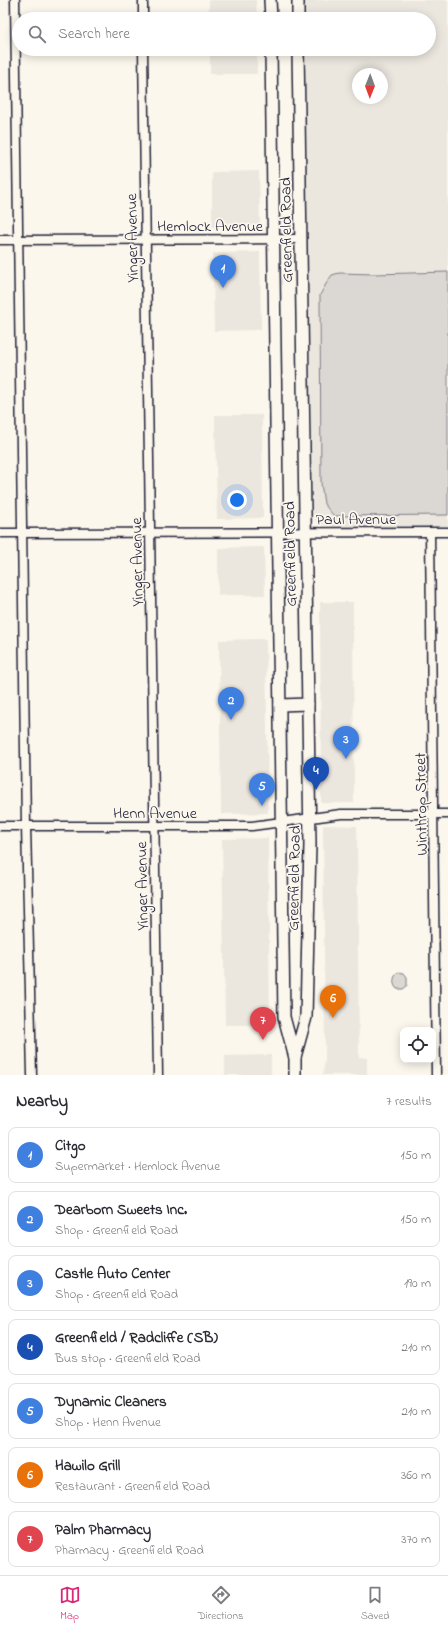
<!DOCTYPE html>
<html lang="en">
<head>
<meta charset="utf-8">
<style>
	:root { --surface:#fff; --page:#f7f7f7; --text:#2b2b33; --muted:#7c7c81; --line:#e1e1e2; --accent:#db2777 }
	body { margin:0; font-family:"Indie Flower",sans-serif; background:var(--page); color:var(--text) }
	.controls { position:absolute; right:12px; bottom:12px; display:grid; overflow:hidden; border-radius:8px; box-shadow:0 2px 10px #0003 }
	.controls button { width:36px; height:36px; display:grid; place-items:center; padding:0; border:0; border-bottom:1px solid var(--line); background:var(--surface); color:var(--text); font:20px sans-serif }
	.compass { position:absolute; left:352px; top:68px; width:36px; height:36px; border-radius:50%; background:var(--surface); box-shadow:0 2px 10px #0003; rotate:181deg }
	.you { position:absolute; left:237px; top:500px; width:14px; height:14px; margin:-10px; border:3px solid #fff; border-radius:50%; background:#1a73e8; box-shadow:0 0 0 6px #1a73e833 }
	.badge { display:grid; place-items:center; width:26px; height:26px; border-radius:50%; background:var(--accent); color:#fff; font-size:13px; font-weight:700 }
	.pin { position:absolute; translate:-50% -33px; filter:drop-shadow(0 1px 2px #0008) }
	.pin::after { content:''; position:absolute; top:21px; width:14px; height:12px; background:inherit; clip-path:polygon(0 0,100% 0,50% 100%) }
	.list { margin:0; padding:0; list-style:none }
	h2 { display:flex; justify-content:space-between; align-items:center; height:52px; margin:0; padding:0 16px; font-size:17px }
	h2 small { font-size:13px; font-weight:400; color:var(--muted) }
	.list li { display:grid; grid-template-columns:26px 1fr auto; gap:12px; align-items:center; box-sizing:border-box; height:56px; margin:0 8px 8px; padding:0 8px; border:1px solid var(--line); border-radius:8px }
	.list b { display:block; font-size:15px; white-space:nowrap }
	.list p { margin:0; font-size:13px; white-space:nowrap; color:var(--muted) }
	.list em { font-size:13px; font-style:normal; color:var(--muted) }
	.icon { flex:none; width:22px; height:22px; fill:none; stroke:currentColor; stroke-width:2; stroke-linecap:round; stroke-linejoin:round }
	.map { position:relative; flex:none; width:448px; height:1075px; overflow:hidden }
	.search { position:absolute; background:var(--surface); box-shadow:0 2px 10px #0003; left:12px; right:12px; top:12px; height:44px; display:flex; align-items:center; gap:10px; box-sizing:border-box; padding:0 14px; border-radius:22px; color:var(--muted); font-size:15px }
	.sheet { height:500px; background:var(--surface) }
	nav { display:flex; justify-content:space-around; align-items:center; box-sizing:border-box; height:56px; border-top:1px solid var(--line); background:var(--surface); font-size:11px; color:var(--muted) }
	nav a { display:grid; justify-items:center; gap:2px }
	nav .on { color:var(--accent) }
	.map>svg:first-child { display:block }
</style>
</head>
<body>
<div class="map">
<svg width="448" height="1075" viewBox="0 0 448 1075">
	<rect width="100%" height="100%" fill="#fbf7ec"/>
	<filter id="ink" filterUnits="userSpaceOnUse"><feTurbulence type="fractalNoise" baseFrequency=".025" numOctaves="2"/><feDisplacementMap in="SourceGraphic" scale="8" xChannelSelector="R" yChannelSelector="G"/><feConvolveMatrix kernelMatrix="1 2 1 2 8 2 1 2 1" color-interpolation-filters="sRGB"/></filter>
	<g filter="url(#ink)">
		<g fill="#ebe7df" fill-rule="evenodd">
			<path d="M209,0H256L257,19H209Z"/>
			<path d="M304,0H448V528H340L321,524L316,521L312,514L305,49H429V19H305ZM358,74H382V98H358Z"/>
			<rect x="210" y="49" width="47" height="25"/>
			<path d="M259,171L260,227H212V172Z"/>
			<path d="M260,252L261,330L214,331L213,253Z"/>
			<path d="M215,415H262L263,518L217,519Z"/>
			<path d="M264,547L265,595H218V548Z"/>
			<path d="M320,602H353L354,803H321Z"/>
			<path d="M266,639L268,813L221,814L219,640Z"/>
			<path d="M323,825L357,826L359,1057L367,1058V1075H323L325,1058Z"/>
			<path d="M268,838L270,1025H225L222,839Z"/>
			<path d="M271,1055V1075H225V1056Z"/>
		</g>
		<g fill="#dbd8d3" stroke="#7e7d87">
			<path d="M448,272V515L334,516L324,504L321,483L320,295L326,284L332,275L339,273L374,274Z"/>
			<path d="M398,972L404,973L407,977V986L403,989H397C392,984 393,977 398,972Z"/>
		</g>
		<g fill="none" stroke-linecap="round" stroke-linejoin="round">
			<defs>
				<g id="minor">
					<path d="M15,0L26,826L32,1075"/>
					<path d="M143,0V19"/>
					<path d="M143,49L158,1075"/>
					<path d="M0,240L301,239"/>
					<path d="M430,532L436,1075"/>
					<path d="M0,533L448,532"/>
					<path d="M0,826H252L341,814H448"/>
				</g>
				<g id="secondary">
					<path d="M270,0L271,19"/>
					<path d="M298,0V19"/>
					<path d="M271,49L284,1017L295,1058V1075"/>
					<path d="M280,705L308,704"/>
					<path d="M295,1057L306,1017L310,844L298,49"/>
				</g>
			</defs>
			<use href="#minor" stroke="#22223b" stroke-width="11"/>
			<use href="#secondary" stroke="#22223b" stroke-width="14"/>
			<use href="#minor" stroke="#fbf7ec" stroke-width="8"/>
			<use href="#secondary" stroke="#fbf7ec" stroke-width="11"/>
		</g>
	</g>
	<g text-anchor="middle" stroke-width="3.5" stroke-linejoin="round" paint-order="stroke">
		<g font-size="16" fill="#22223b" stroke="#fbf7ec">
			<text x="210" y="231">Hemlock Avenue</text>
			<text transform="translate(285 230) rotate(-91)" y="6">Greenfield Road</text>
			<text transform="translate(131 238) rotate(-91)" y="6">Yinger Avenue</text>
			<text x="356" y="524">Paul Avenue</text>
			<text transform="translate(289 554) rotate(-91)" y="6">Greenfield Road</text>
			<text transform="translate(136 562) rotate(-91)" y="6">Yinger Avenue</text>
			<text transform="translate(420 804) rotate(-91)" y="6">Winthrop Street</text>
			<text x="155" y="818">Henn Avenue</text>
			<text transform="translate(293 878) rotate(-89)" y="6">Greenfield Road</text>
			<text transform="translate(141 886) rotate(-91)" y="6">Yinger Avenue</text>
		</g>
	</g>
</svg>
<div class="controls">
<button><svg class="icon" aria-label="locate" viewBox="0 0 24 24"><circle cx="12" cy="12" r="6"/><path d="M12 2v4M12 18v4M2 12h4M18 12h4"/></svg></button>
</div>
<svg class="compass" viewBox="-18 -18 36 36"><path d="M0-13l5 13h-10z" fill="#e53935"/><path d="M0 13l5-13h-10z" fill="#7c7c81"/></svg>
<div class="you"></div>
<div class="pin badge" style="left:223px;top:288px;background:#3f7fe0">1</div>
<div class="pin badge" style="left:231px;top:720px;background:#3f7fe0">2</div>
<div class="pin badge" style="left:346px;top:759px;background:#3f7fe0">3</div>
<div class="pin badge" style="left:316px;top:790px;background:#1a4fb4">4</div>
<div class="pin badge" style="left:262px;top:806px;background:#3f7fe0">5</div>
<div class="pin badge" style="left:333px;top:1018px;background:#e8710a">6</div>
<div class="pin badge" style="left:263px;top:1040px;background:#e0444e">7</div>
<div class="search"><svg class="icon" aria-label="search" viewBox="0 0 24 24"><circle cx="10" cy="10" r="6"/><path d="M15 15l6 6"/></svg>Search here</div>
</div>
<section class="sheet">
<h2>Nearby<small>7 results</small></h2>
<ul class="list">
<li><span class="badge" style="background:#3f7fe0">1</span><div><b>Citgo</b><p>Supermarket · Hemlock Avenue</p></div><em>150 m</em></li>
<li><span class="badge" style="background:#3f7fe0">2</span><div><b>Dearborn Sweets Inc.</b><p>Shop · Greenfield Road</p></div><em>150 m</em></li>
<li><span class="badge" style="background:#3f7fe0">3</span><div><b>Castle Auto Center</b><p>Shop · Greenfield Road</p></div><em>190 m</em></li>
<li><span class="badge" style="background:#1a4fb4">4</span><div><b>Greenfield / Radcliffe (SB)</b><p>Bus stop · Greenfield Road</p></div><em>210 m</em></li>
<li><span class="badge" style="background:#3f7fe0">5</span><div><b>Dynamic Cleaners</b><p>Shop · Henn Avenue</p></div><em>210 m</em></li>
<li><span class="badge" style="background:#e8710a">6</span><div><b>Hawilo Grill</b><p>Restaurant · Greenfield Road</p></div><em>360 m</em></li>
<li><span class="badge" style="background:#e0444e">7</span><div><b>Palm Pharmacy</b><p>Pharmacy · Greenfield Road</p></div><em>370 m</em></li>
</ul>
</section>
<nav>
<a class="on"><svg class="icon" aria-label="map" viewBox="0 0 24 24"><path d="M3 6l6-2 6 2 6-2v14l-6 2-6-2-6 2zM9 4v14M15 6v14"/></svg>Map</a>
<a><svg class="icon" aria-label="directions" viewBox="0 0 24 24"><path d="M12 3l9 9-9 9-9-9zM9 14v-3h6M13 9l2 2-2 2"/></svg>Directions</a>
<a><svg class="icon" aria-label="saved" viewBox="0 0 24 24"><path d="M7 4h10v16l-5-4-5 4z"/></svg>Saved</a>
</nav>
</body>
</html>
